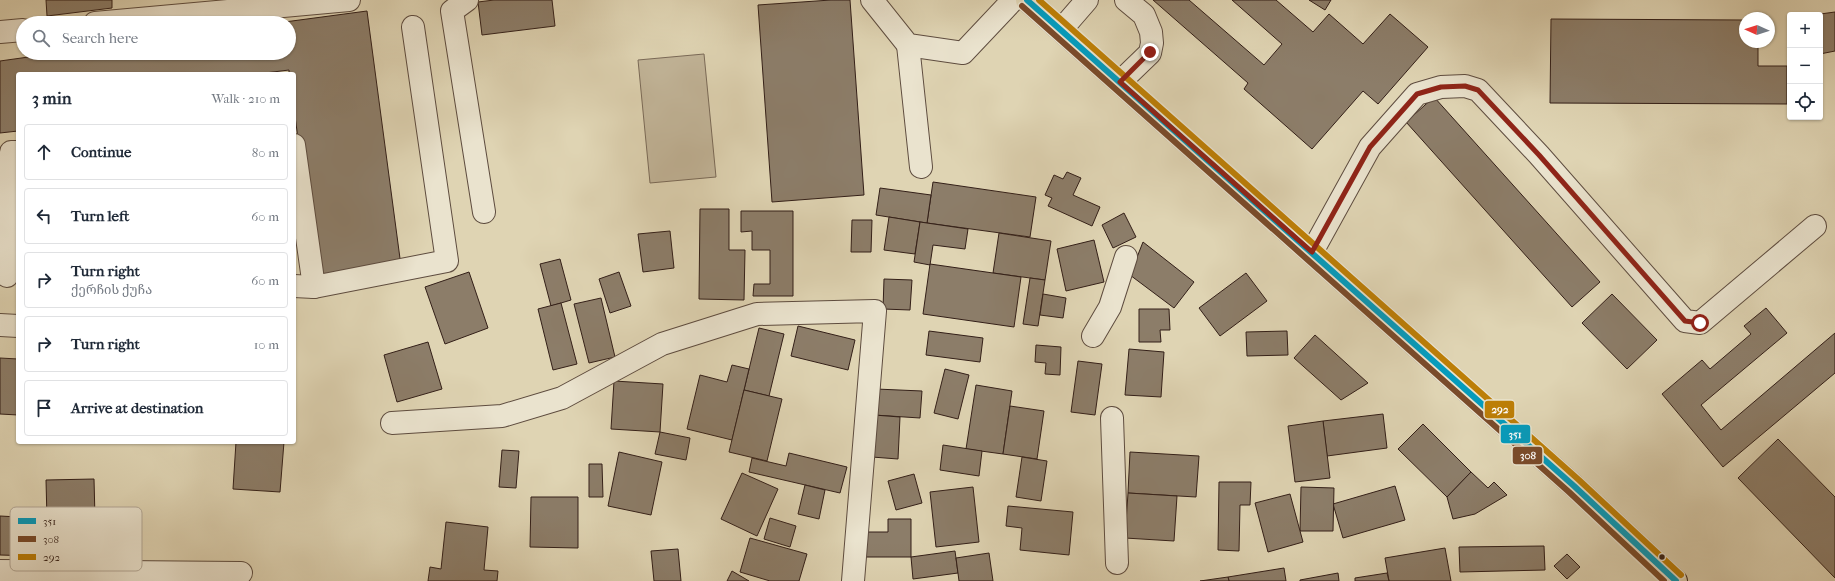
<!DOCTYPE html>
<html lang="en">
<head>
<meta charset="utf-8">
<style>
	:root { --surface:#fff; --page:#f2f2f3; --text:#1f2937; --muted:#747a83; --line:#e0e1e3 }
	body { margin:0; font-family:"IM FELL French Canon","Noto Serif Georgian",serif; background:var(--page); color:var(--text) }
	.controls { position:absolute; right:12px; top:12px; display:grid; overflow:hidden; border-radius:4px; box-shadow:0 1px 3px #0004 }
	.controls button { width:36px; height:36px; display:grid; place-items:center; padding:0; border:0; border-bottom:1px solid var(--line); background:var(--surface); color:var(--text); font:20px sans-serif }
	.compass { position:absolute; left:1739px; top:12px; width:36px; height:36px; border-radius:50%; background:var(--surface); box-shadow:0 1px 3px #0004; rotate:273deg }
	.stop { position:absolute; width:12px; height:12px; margin:-9px; border:3px solid #8f2418; border-radius:50%; background:#fff }
	.stop.end { background:#8f2418; border-color:#fff; box-shadow:0 1px 4px #0008 }
	.list { margin:0; padding:0; list-style:none }
	h2 { display:flex; justify-content:space-between; align-items:center; height:52px; margin:0; padding:0 16px; font-size:17px }
	h2 small { font-size:13px; font-weight:400; color:var(--muted) }
	.list li { display:grid; grid-template-columns:26px 1fr auto; gap:12px; align-items:center; box-sizing:border-box; height:56px; margin:0 8px 8px; padding:0 8px; border:1px solid var(--line); border-radius:4px }
	.list b { display:block; font-size:15px; white-space:nowrap }
	.list p { margin:0; font-size:13px; white-space:nowrap; color:var(--muted) }
	.list em { font-size:13px; font-style:normal; color:var(--muted) }
	.icon { flex:none; width:22px; height:22px; fill:none; stroke:currentColor; stroke-width:2; stroke-linecap:round; stroke-linejoin:round }
	.map { position:relative; flex:none; width:1835px; height:581px; overflow:hidden }
	.search { position:absolute; background:var(--surface); box-shadow:0 1px 3px #0004; left:16px; top:16px; width:280px; height:44px; display:flex; align-items:center; gap:10px; box-sizing:border-box; padding:0 14px; border-radius:22px; color:var(--muted); font-size:15px }
	.panel { position:absolute; background:var(--surface); box-shadow:0 1px 3px #0004; left:16px; top:72px; width:280px; height:372px; border-radius:4px }
	.map>svg:first-child { display:block }
</style>
</head>
<body>
<div class="map">
<svg width="1835" height="581" viewBox="0 0 1835 581">
	<rect width="100%" height="100%" fill="#dfd4b3"/>
	<filter id="stains"><feTurbulence type="fractalNoise" baseFrequency=".005" numOctaves="4"/><feColorMatrix values="0 0 0 0 .2 0 0 0 0 .09 0 0 0 0 .02 0 0 0 .5 -.17"/></filter>
	<radialGradient id="worn" r=".72"><stop offset=".6" stop-color="#630" stop-opacity="0"/><stop offset="1" stop-color="#630" stop-opacity=".3"/></radialGradient>
	<path fill="#c2b599" stroke="#7a6a58" d="M704,54L716,177L650,183L638,60Z"/>
	<g fill="#8c7d69" stroke="#331f18">
		<path d="M46,0H112V8L47,16Z"/>
		<path d="M494,0H552L555,26L482,35L478,2Z"/>
		<path d="M831,0H850L864,195L772,202L758,5Z"/>
		<path d="M1153,0H1189L1264,65L1282,44L1232,0H1276L1313,32L1329,14L1363,44L1390,14L1428,47L1378,104L1363,91L1312,149L1244,89L1248,83Z"/>
		<path d="M1309,0H1331L1325,10Z"/>
		<path d="M367,11L401,266L317,278L294,109V74H289V70L257,74H18V131L0,133V61L57,53H289V23H277Z"/>
		<path d="M1835,12V51L1820,54V15H1813Z"/>
		<path d="M1551,19L1745,20V42H1758V66H1787V104L1550,103Z"/>
		<path d="M1434,97L1600,282L1572,307L1406,122Z"/>
		<path d="M1067,172L1081,178L1073,195L1100,207L1092,226L1048,206L1052,198L1045,195L1054,175L1063,179Z"/>
		<path d="M933,182L1036,197L1030,237L927,223Z"/>
		<path d="M880,188L931,195L927,223L876,215Z"/>
		<path d="M700,209H729V250H745L744,300L699,299Z"/>
		<path d="M741,211H793V296H753L754,284H770V250H752V231L741,232Z"/>
		<path d="M1124,213L1136,237L1113,248L1102,225Z"/>
		<path d="M889,217L920,222L915,254L884,250Z"/>
		<path d="M852,220H872L871,252H851Z"/>
		<path d="M920,222L968,229L965,249L933,245L930,265L914,262Z"/>
		<path d="M670,231L674,268L643,272L638,234Z"/>
		<path d="M999,233L1051,241L1045,280L993,273Z"/>
		<path d="M1094,240L1104,282L1066,291L1057,249Z"/>
		<path d="M1143,242L1194,282L1174,308L1130,275Z"/>
		<path d="M560,259L571,300L551,306L540,264Z"/>
		<path d="M930,264L1021,277L1014,327L923,314Z"/>
		<path d="M469,272L488,328L445,344L425,287Z"/>
		<path d="M619,272L631,306L610,313L599,279Z"/>
		<path d="M1246,273L1267,301L1220,336L1199,308Z"/>
		<path d="M1030,278L1045,280L1038,326L1023,324Z"/>
		<path d="M884,279L912,280L910,310L883,309Z"/>
		<path d="M1043,294L1066,298L1063,318L1040,315Z"/>
		<path d="M1612,294L1657,340L1627,369L1582,323Z"/>
		<path d="M601,298L615,357L589,363L574,304Z"/>
		<path d="M561,303L577,364L553,370L538,309Z"/>
		<path d="M1766,308L1787,333L1701,405L1721,430L1835,333V373L1723,467L1662,394L1702,360L1710,369L1751,334L1744,326Z"/>
		<path d="M1139,309H1169L1170,330H1160L1161,342H1139Z"/>
		<path d="M798,326L855,340L848,370L791,356Z"/>
		<path d="M759,328L784,334L769,396L744,390Z"/>
		<path d="M929,331L983,338L980,362L926,355Z"/>
		<path d="M1287,331L1288,355L1247,356L1246,332Z"/>
		<path d="M1315,335L1368,383L1341,400L1294,358Z"/>
		<path d="M428,342L442,389L397,402L384,355Z"/>
		<path d="M1036,345L1061,347L1060,375L1045,374L1046,363L1035,362Z"/>
		<path d="M1129,349L1164,352L1161,397L1125,395Z"/>
		<path d="M0,358L18,359V415L0,414Z"/>
		<path d="M1078,361L1102,364L1095,415L1071,412Z"/>
		<path d="M732,365L749,369L732,440L687,429L700,375L727,382Z"/>
		<path d="M945,369L969,375L958,419L934,413Z"/>
		<path d="M614,381L663,384L660,432L611,429Z"/>
		<path d="M976,385L1012,391L1003,454L966,449Z"/>
		<path d="M876,389L922,391L920,418L874,415Z"/>
		<path d="M744,390L782,399L767,461L729,452Z"/>
		<path d="M1010,406L1044,411L1037,459L1003,454Z"/>
		<path d="M1383,414L1387,448L1327,456L1323,421Z"/>
		<path d="M874,415L900,417L898,459L872,457Z"/>
		<path d="M1323,421L1330,478L1295,482L1288,426Z"/>
		<path d="M1423,424L1471,472L1447,497L1398,449Z"/>
		<path d="M660,432L690,438L686,460L655,454Z"/>
		<path d="M1778,439L1835,497V578L1738,478Z"/>
		<path d="M236,442H284L280,492L233,489Z"/>
		<path d="M943,445L982,451L979,476L940,470Z"/>
		<path d="M502,450L519,451L516,488L499,487Z"/>
		<path d="M619,452L662,462L651,515L608,506Z"/>
		<path d="M1130,452L1199,456L1196,497L1128,493Z"/>
		<path d="M789,453L847,467L840,493L749,472L752,458L786,466Z"/>
		<path d="M1022,457L1047,461L1041,501L1016,497Z"/>
		<path d="M589,464H602L603,497H589Z"/>
		<path d="M1471,472L1488,488L1494,482L1507,495L1475,514L1453,519L1447,497Z"/>
		<path d="M742,473L778,489L757,536L721,519Z"/>
		<path d="M914,474L922,503L896,510L888,481Z"/>
		<path d="M94,479L95,518L47,519L46,480Z"/>
		<path d="M1219,482H1251L1250,505H1240L1239,551L1218,550Z"/>
		<path d="M805,485L825,490L819,519L798,514Z"/>
		<path d="M1395,486L1405,520L1343,538L1333,504Z"/>
		<path d="M973,487L979,542L936,547L930,492Z"/>
		<path d="M1301,487L1334,488L1333,531H1300Z"/>
		<path d="M1128,493L1177,496L1174,541L1125,538Z"/>
		<path d="M1290,494L1303,542L1268,552L1255,503Z"/>
		<path d="M531,497H578V548L530,547Z"/>
		<path d="M1008,506L1073,512L1069,555L1020,550L1022,528L1006,526Z"/>
		<path d="M0,516L37,518L35,556L0,555Z"/>
		<path d="M770,518L796,526L790,547L764,539Z"/>
		<path d="M888,519H911V557H862V532H888Z"/>
		<path d="M446,522L488,527L484,570L498,571L497,581H428L430,567L441,569Z"/>
		<path d="M750,538L807,554L799,581H770L740,572Z"/>
		<path d="M1544,546L1545,570L1460,572L1459,547Z"/>
		<path d="M1445,548L1451,581H1389L1385,558Z"/>
		<path d="M678,549L681,581H654L651,551Z"/>
		<path d="M955,551L958,573L913,579L911,557Z"/>
		<path d="M989,553L993,581H959L956,558Z"/>
		<path d="M1567,554L1580,567L1567,579L1554,566Z"/>
		<path d="M1284,568L1286,581H1229L1228,577Z"/>
		<path d="M732,571L749,581H727Z"/>
		<path d="M1338,573L1339,581H1300V580Z"/>
		<path d="M1387,573L1389,581H1355V578Z"/>
		<path d="M1228,577L1229,581H1200Z"/>
	</g>
	<g fill="none" stroke-linecap="round" stroke-linejoin="round">
		<defs>
			<g id="minor">
				<path d="M467,0L452,11L484,212"/>
				<path d="M872,0L908,45L963,53L1013,0"/>
				<path d="M95,23L349,0"/>
				<path d="M1061,30L1087,0"/>
				<path d="M0,32L23,30"/>
				<path d="M908,45L921,167"/>
				<path d="M1120,82L1150,53L1152,43L1151,32L1144,15L1126,0"/>
				<path d="M294,145L314,287"/>
				<path d="M1312,252L1370,147L1417,94L1441,87L1465,86L1478,90L1539,155L1685,321L1700,323L1815,226"/>
				<path d="M7,276L11,152H18"/>
				<path d="M294,286L314,287L447,261L413,27"/>
				<path d="M0,325L18,326"/>
				<path d="M1093,336L1110,307L1126,257"/>
				<path d="M1112,418L1117,563"/>
				<path d="M392,423L502,416L562,398L662,344L757,314L875,311L853,581"/>
				<path d="M0,571L241,573"/>
			</g>
			<path id="major" d="M1027,0L1574,486L1676,581"/>
		</defs>
		<use href="#minor" stroke="#5e4c3f" stroke-width="24"/>
		<use href="#major" stroke="#331f18" stroke-width="24"/>
		<use href="#minor" stroke="#eae3ce" stroke-width="22"/>
		<use href="#major" stroke="#dfd4b3" stroke-width="22"/>
		<defs>
			<path id="bus-1" d="M1027,0L1574,486L1676,581"/>
			<path id="bus-2" d="M1022,6L1569,492L1664,581"/>
			<path id="bus-3" d="M1039,0L1579,480L1681,575"/>
		</defs>
		<use href="#bus-1" stroke="#eae3ce" stroke-width="9"/>
		<use href="#bus-2" stroke="#eae3ce" stroke-width="9"/>
		<use href="#bus-3" stroke="#eae3ce" stroke-width="9"/>
		<use href="#bus-1" stroke="#059bbc" stroke-width="6"/>
		<use href="#bus-2" stroke="#7a4b2a" stroke-width="6"/>
		<use href="#bus-3" stroke="#bc7e07" stroke-width="6"/>
	</g>
	<g fill="none" stroke-linecap="round" stroke-linejoin="round">
		<path stroke="#8f2418" stroke-width="5" d="M1150,52L1120,82L1312,252L1370,147L1417,94L1441,87L1465,86L1478,90L1539,155L1685,321L1700,323"/>
	</g>
	<circle fill="#331f18" stroke="#eae3ce" stroke-width="1.5" cx="1662" cy="557" r="3.5"/>
	<rect x="10" y="507" width="132" height="64" rx="6" fill="#eae3ce" stroke="#b3a897" stroke-width="1"/>
	<rect x="18" y="518" width="18" height="6" fill="#059bbc"/>
	<rect x="18" y="536" width="18" height="6" fill="#7a4b2a"/>
	<rect x="18" y="554" width="18" height="6" fill="#bc7e07"/>
	<g font-size="11" fill="#331f18">
		<text x="43" y="525">351</text>
		<text x="43" y="543">308</text>
		<text x="43" y="561">292</text>
	</g>
	<g stroke="#eae3ce" stroke-width="1.5">
		<rect x="1484" y="400" width="31" height="19" rx="4" fill="#bc7e07"/>
		<rect x="1500" y="424" width="31" height="20" rx="4" fill="#059bbc"/>
		<rect x="1512" y="446" width="31" height="19" rx="4" fill="#7a4b2a"/>
	</g>
	<g font-size="11" text-anchor="middle" font-weight="bold" fill="#fff">
		<text x="1500" y="413">292</text>
		<text x="1515" y="438">351</text>
		<text x="1528" y="459">308</text>
	</g>
	<rect width="100%" height="100%" filter="url(#stains)"/>
	<rect width="100%" height="100%" fill="url(#worn)"/>
</svg>
<div class="controls">
<button>+</button>
<button>−</button>
<button><svg class="icon" aria-label="locate" viewBox="0 0 24 24"><circle cx="12" cy="12" r="6"/><path d="M12 2v4M12 18v4M2 12h4M18 12h4"/></svg></button>
</div>
<svg class="compass" viewBox="-18 -18 36 36"><path d="M0-13l5 13h-10z" fill="#e53935"/><path d="M0 13l5-13h-10z" fill="#747a83"/></svg>
<div class="stop" style="left:1700px;top:323px"></div>
<div class="stop end" style="left:1150px;top:52px"></div>
<div class="search"><svg class="icon" aria-label="search" viewBox="0 0 24 24"><circle cx="10" cy="10" r="6"/><path d="M15 15l6 6"/></svg>Search here</div>
<section class="panel">
<h2>3 min<small>Walk · 210 m</small></h2>
<ul class="list">
<li><svg class="icon" aria-label="ahead" viewBox="0 0 24 24"><path d="M12 20V5M6 11l6-6 6 6"/></svg><div><b>Continue</b></div><em>80 m</em></li>
<li><svg class="icon" aria-label="left" viewBox="0 0 24 24"><path d="M17 20v-9H6M10 6l-5 5 5 5"/></svg><div><b>Turn left</b></div><em>60 m</em></li>
<li><svg class="icon" aria-label="right" viewBox="0 0 24 24"><path d="M7 20v-9h11M14 6l5 5-5 5"/></svg><div><b>Turn right</b><p>ქერჩის ქუჩა</p></div><em>60 m</em></li>
<li><svg class="icon" aria-label="right" viewBox="0 0 24 24"><path d="M7 20v-9h11M14 6l5 5-5 5"/></svg><div><b>Turn right</b></div><em>10 m</em></li>
<li><svg class="icon" aria-label="arrive" viewBox="0 0 24 24"><path d="M6 21V4h12l-3 4 3 4H6"/></svg><div><b>Arrive at destination</b></div></li>
</ul>
</section>
</div>
</body>
</html>
